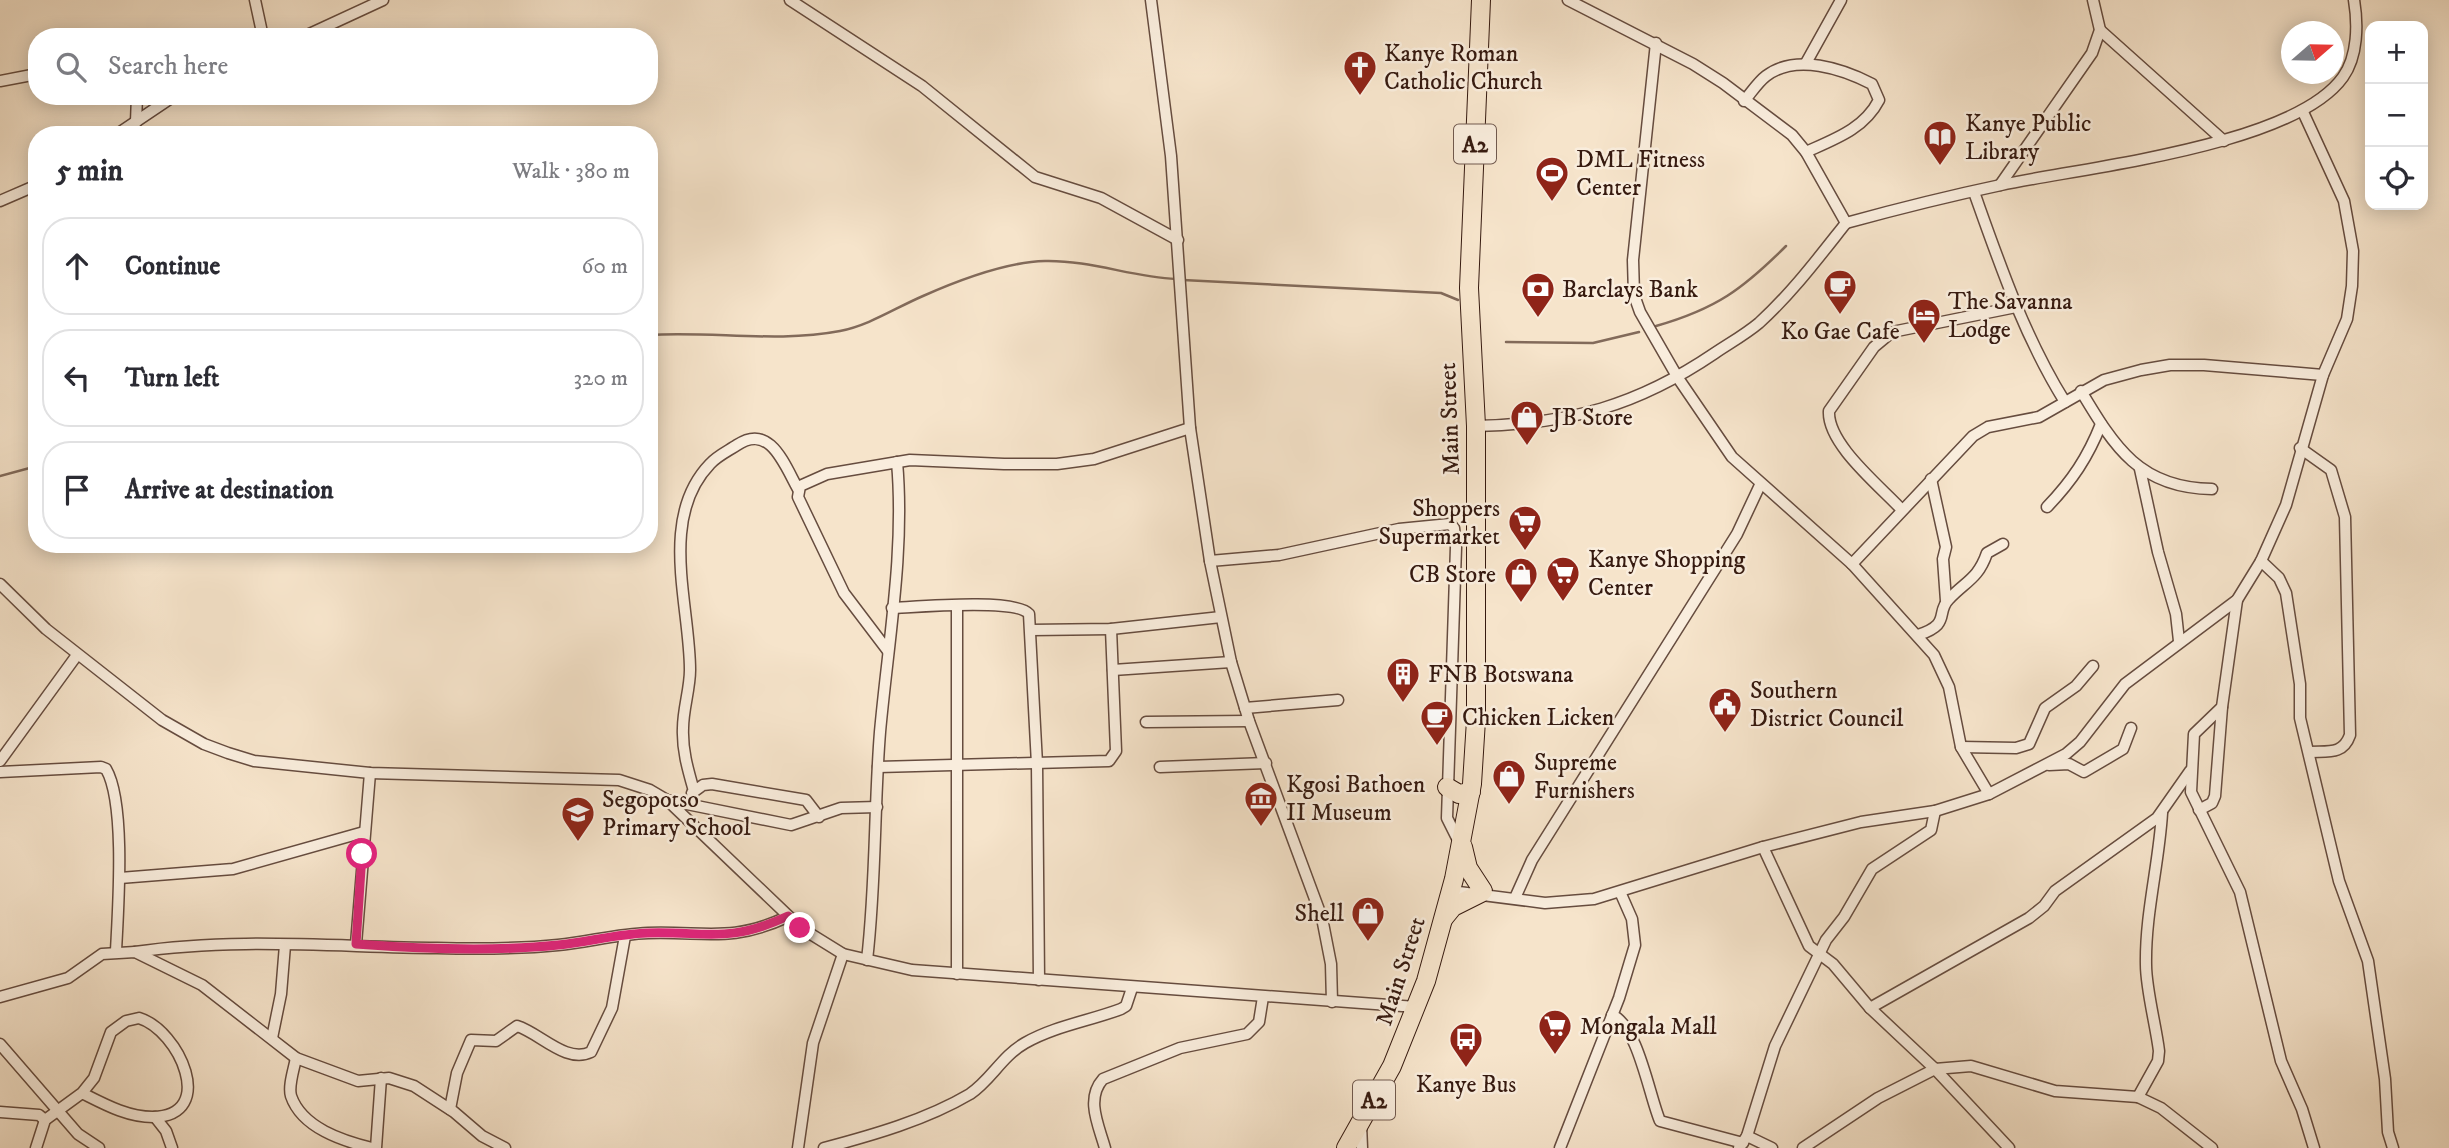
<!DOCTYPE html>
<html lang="en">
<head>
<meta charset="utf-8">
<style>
	:root { --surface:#fff; --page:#f7f7f7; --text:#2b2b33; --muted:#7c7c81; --line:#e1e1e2 }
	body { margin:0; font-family:"IM FELL DW Pica",serif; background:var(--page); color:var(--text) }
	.controls { position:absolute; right:21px; top:21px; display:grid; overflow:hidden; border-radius:14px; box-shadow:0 4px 18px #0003 }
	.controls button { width:63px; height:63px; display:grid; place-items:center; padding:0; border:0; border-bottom:2px solid var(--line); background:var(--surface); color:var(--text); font:35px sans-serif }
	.compass { position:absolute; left:2281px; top:21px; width:63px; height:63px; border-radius:50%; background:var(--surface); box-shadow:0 4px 18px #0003; rotate:70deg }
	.stop { position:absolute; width:21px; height:21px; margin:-16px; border:5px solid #db2777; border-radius:50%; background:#fff }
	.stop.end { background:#db2777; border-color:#fff; box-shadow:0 2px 7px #0008 }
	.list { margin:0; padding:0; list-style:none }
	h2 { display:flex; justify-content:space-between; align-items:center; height:91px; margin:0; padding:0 28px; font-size:30px }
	h2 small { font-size:23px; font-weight:400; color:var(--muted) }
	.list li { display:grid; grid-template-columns:46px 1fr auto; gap:21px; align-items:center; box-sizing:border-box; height:98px; margin:0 14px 14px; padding:0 14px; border:2px solid var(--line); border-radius:28px }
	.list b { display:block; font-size:26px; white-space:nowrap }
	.list em { font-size:23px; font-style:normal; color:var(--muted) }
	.icon { flex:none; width:38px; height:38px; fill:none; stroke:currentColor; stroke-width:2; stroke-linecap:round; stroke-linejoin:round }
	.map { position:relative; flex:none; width:2449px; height:1148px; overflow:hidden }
	.search { position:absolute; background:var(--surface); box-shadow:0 4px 18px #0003; left:28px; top:28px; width:630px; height:77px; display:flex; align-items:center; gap:18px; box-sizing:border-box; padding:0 24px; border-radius:28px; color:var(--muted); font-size:26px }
	.panel { position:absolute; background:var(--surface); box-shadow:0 4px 18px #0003; left:28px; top:126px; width:630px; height:427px; border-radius:28px }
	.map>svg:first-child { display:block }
</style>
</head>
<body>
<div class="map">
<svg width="2449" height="1148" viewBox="0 0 2449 1148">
	<rect width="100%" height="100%" fill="#f6e4cb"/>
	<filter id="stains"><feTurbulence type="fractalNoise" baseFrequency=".00286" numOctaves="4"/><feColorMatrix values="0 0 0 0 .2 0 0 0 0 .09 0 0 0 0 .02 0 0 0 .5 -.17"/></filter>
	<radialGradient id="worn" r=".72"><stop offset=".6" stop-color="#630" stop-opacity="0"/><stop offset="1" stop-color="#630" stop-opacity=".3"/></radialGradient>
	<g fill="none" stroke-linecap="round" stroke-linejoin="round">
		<g stroke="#826a5a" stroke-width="2.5">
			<path d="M1183,280L1441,293L1458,300"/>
			<path d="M1656,326C1716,309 1743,289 1786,246"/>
			<path d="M649,335C713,331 777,343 840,331C870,325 895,308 923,296C959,280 1005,262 1045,261C1090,260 1132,277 1176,279"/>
			<path d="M1506,342L1593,343L1639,332"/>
			<path d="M0,476L37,466"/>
		</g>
		<defs>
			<g id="minor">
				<path d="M255,0L263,37"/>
				<path d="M790,0L922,86L1035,177L1101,198L1178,240"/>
				<path d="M1151,0L1171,156L1190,428L1210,561L1231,662L1249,721L1322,918L1331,964L1332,1002"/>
				<path d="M1568,0L1693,64L1723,83L1792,135L1806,152L1846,223"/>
				<path d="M2100,30L2224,141"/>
				<path d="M303,37L383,0"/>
				<path d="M1656,43L1633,260L1634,295L1640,312L1678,378L1732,457L1852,564L1934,655L1949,687L1961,747L1989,794"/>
				<path d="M1806,63L1841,0"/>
				<path d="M0,81L37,74"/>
				<path d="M1744,101C1751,93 1758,82 1766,76C1796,53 1843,69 1872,84L1879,100C1864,129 1835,139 1806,152"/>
				<path d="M136,122L137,96"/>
				<path d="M116,135L174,96"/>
				<path d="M2000,185L2092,53L2100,30L2093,0"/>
				<path d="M1974,192C2000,265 2024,336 2065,402"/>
				<path d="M0,201L37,185"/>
				<path d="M1846,223C1897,209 1949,196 2001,185C2085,167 2294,146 2343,77C2358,56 2358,24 2354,0"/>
				<path d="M2081,391C2115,448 2140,488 2212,489"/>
				<path d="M1476,426C1570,424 1637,406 1715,353C1730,343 1746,334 1759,323C1792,293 1819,257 1846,223"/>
				<path d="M2300,448L2331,470L2345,517L2350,735C2343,755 2328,751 2310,752"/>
				<path d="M2140,469L2158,552L2176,614L2179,641"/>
				<path d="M1931,479L1946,547L1943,559L1946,601"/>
				<path d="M2047,507C2072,481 2088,457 2101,424"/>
				<path d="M1902,510C1880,486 1827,444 1829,411L1874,347L1892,332L2016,307"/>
				<path d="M1210,561L1279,555L1399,529L1450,524L1454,528L1456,547L1447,818L1461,846"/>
				<path d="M2261,561L2279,578L2286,593L2300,684V718L2339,881L2368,961L2385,1079L2388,1132L2393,1148"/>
				<path d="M1852,564L1973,436L1988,427L2039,417L2104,380L2141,370L2170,365H2204L2323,375"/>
				<path d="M0,584L46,629L162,720L204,744L228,753L254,761L370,773L619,780L650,790L667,800L801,928L843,954L912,970L1416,1007"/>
				<path d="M2237,600L2222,707L2194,734L2191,792L2240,892L2281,1061L2302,1109L2314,1148"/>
				<path d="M957,606V974"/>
				<path d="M892,608C916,607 1016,598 1029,614L1037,764L1039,980"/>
				<path d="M1031,630L1111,629L1221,617"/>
				<path d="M1918,635C1952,624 1935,613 1949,599C1966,581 1978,579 1987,553L2003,544"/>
				<path d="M888,651L844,593L798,497L800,486L827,474L910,460L1004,464H1057L1094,459L1190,428"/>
				<path d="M1113,670L1231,662"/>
				<path d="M1245,708L1338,700"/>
				<path d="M1146,722L1249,721"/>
				<path d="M1961,747L2016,748L2029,744L2045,708L2076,686L2093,666"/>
				<path d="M0,761L77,655"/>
				<path d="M2049,765L2069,764L2084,772L2123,749L2131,728"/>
				<path d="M878,767L1109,761L1116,751L1111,629"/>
				<path d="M1160,767L1266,763"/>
				<path d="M0,772L101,767L106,769C126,803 118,910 116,951"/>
				<path d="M694,791C688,770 682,750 683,728C683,709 690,689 690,670C690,605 658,518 710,464C717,456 728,451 737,445C770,423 784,464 798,489"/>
				<path d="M692,793L703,785L712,784L806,800L819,817"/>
				<path d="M667,800L791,825L841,808L877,807"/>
				<path d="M2199,810L2212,803L2215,796L2222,707"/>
				<path d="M1763,847L1809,946L1833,964L1870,1008L1935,1069L1971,1066L2055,1091L2138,1097L2161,1108L2212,1148"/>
				<path d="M120,878L233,869L364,832"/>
				<path d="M1451,891L1545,903L1594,899L1763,847L1861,822L1935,811L1989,794L2066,754L2080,742L2125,684L2237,600L2261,561L2286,505L2323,375L2347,319L2352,286L2353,251L2344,201L2303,112"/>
				<path d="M1515,898L1532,860L1737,534L1760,485"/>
				<path d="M356,944L370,773"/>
				<path d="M135,952C235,937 336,947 437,948C476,949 519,949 558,945C588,942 618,934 648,933C706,931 731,943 787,917"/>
				<path d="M867,960C876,884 874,808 880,732C888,643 905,551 897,462"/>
				<path d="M0,997L68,978L102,954L135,952L202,985L296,1058L358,1081L389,1078L414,1086L454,1112L482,1136L505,1148"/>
				<path d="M1870,1008L2029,918L2044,906L2055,891L2157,818L2190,771"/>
				<path d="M1612,1015C1638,1026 1649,1095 1660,1121L1743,1143"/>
				<path d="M272,1038L281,994L285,945"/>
				<path d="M0,1044L78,1134L99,1148"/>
				<path d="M296,1058C294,1069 288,1086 291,1096C302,1128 343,1141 372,1148"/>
				<path d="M2138,1097L2158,1061L2159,1051C2156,1026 2146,989 2146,965C2145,914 2159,864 2162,813"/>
				<path d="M450,1109L457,1073L471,1040L496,1041L517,1026C540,1033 566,1064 591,1052L612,1008L625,936"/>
				<path d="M0,1112L39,1115L45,1120"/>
				<path d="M155,1117L166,1131L172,1148"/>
				<path d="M1361,1124L1362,1148"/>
				<path d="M1747,1136L1772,1148"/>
				<path d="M36,1148L45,1120L82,1093L94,1078L111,1032L126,1021L139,1018C179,1030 218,1116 153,1117C127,1117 104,1104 82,1093"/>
				<path d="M376,1148L381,1078"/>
				<path d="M798,1148L813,1043L843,954"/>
				<path d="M824,1148C873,1135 926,1120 970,1094C991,1080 1002,1056 1025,1043C1055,1026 1089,1021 1121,1009L1126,1006L1132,988"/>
				<path d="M1105,1148C1099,1126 1085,1099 1103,1079L1180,1048L1247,1034L1259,1022L1263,997"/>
				<path d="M1560,1148L1619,998L1635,945L1632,919L1621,894"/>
				<path d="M1739,1148L1747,1136L1775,1046L1826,940L1844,917L1872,869L1931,830L1935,811"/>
				<path d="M1803,1148L1878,1098L1935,1069L2009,1148"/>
			</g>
			<g id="highway">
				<path d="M1447,787L1459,794L1471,792"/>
				<path d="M1463,847L1468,868L1483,891"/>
				<path d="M1444,918L1453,907L1481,893"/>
				<path d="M1346,1148L1392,1066L1426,981L1454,879L1472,784L1476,720V426L1469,288L1481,0"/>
			</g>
		</defs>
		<use href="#minor" stroke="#664c3f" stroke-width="13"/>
		<use href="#highway" stroke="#361a10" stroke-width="20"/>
		<use href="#minor" stroke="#f9eddd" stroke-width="10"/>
		<use href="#highway" stroke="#f6e4cb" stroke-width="18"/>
	</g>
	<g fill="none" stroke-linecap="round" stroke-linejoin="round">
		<path stroke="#db2777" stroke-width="9" d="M362,854L356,944C422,949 492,952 558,945C588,942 617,934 647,933C707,931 728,944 788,916L800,928"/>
	</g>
	<defs>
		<symbol id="church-pin" viewBox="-11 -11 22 30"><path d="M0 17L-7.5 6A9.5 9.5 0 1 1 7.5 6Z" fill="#8f2418" stroke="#f9eddd"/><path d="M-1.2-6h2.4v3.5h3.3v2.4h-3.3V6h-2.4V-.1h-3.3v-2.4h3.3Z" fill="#fff"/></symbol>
		<symbol id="library-pin" viewBox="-11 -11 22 30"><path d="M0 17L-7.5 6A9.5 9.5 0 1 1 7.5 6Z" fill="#8f2418" stroke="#f9eddd"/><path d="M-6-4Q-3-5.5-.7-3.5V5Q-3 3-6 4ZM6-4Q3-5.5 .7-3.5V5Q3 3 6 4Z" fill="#fff"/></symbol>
		<symbol id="stadium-pin" viewBox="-11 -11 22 30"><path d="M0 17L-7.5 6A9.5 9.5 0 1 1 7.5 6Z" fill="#8f2418" stroke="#f9eddd"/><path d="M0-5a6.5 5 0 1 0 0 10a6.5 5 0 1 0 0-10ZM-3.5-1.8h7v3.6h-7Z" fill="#fff"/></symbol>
		<symbol id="cafe-pin" viewBox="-11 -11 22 30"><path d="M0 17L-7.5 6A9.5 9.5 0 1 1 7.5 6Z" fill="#8f2418" stroke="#f9eddd"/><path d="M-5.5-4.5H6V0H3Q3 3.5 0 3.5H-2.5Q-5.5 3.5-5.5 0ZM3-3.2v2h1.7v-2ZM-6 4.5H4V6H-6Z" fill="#fff"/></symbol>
		<symbol id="bank-pin" viewBox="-11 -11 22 30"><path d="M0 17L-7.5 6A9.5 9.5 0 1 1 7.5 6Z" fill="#8f2418" stroke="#f9eddd"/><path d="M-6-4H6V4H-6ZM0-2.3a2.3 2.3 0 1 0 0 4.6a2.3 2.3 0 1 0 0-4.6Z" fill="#fff"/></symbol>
		<symbol id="hotel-pin" viewBox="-11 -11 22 30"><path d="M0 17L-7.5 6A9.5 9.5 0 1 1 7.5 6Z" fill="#8f2418" stroke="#f9eddd"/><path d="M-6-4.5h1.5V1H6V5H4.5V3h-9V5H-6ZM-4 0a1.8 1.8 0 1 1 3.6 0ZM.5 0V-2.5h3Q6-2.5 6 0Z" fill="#fff"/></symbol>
		<symbol id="shop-pin" viewBox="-11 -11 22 30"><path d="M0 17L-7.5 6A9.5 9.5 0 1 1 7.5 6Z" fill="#8f2418" stroke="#f9eddd"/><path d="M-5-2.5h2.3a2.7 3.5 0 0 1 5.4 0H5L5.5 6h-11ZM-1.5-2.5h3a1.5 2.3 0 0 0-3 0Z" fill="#fff"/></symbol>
		<symbol id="supermarket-pin" viewBox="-11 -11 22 30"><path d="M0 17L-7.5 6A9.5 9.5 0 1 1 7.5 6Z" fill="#8f2418" stroke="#f9eddd"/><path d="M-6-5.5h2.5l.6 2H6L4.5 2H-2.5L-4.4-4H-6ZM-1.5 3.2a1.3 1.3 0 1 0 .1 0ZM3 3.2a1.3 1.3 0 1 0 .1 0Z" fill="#fff"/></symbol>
		<symbol id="building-pin" viewBox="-11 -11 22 30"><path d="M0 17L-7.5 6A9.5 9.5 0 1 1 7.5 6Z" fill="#8f2418" stroke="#f9eddd"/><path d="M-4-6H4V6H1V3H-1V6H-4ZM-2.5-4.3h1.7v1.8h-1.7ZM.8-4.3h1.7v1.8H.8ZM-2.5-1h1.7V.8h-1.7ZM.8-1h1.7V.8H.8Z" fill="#fff"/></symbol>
		<symbol id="civic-pin" viewBox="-11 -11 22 30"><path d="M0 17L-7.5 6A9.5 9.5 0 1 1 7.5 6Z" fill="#8f2418" stroke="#f9eddd"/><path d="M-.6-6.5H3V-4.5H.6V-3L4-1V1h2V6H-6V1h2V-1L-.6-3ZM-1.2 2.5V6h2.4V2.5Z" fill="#fff"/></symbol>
		<symbol id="museum-pin" viewBox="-11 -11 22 30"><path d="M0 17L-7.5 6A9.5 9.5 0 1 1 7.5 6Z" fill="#8f2418" stroke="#f9eddd"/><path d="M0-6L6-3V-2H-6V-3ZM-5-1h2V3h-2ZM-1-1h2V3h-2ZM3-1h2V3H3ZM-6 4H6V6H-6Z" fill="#fff"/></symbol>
		<symbol id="school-pin" viewBox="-11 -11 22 30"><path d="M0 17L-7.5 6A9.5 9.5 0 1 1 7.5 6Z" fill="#8f2418" stroke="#f9eddd"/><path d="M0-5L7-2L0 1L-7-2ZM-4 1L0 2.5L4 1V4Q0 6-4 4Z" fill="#fff"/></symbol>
		<symbol id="bus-pin" viewBox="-11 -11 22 30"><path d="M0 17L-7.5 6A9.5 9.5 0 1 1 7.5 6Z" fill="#8f2418" stroke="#f9eddd"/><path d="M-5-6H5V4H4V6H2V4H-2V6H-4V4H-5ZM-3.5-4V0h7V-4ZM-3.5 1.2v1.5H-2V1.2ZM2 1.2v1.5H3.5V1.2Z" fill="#fff"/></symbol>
	</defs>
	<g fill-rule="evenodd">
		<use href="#church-pin" x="1341" y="48" width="38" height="52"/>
		<use href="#library-pin" x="1921" y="118" width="38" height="52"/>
		<use href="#stadium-pin" x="1533" y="154" width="38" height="52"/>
		<use href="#cafe-pin" x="1821" y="267" width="38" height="52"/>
		<use href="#bank-pin" x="1519" y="270" width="38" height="52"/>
		<use href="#hotel-pin" x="1905" y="296" width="38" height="52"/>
		<use href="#shop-pin" x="1508" y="398" width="38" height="52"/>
		<use href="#supermarket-pin" x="1506" y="503" width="38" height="52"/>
		<use href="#supermarket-pin" x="1544" y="554" width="38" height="52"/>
		<use href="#shop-pin" x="1502" y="555" width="38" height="52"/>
		<use href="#building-pin" x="1384" y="655" width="38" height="52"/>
		<use href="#civic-pin" x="1706" y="685" width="38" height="52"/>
		<use href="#cafe-pin" x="1418" y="698" width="38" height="52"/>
		<use href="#shop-pin" x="1490" y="757" width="38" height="52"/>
		<use href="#museum-pin" x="1242" y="779" width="38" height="52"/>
		<use href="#school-pin" x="559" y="794" width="38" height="52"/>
		<use href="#shop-pin" x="1349" y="894" width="38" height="52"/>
		<use href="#supermarket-pin" x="1536" y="1007" width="38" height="52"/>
		<use href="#bus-pin" x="1447" y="1020" width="38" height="52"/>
	</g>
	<g text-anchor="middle" stroke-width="5" stroke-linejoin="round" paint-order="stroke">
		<g fill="#f9eddd" stroke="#70594e" stroke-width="2">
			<rect x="1454" y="124.5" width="42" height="39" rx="5"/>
			<rect x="1353" y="1080.5" width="42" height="39" rx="5"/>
		</g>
		<g font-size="23" font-weight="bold" fill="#361a10">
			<text x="1475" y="152">A2</text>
			<text x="1374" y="1108">A2</text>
		</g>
		<g font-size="24" fill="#361a10" stroke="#f9eddd" text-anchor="start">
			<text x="1384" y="61">Kanye Roman<tspan x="1384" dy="28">Catholic Church</tspan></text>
			<text x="1965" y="131">Kanye Public<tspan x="1965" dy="28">Library</tspan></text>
			<text x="1576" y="167">DML Fitness<tspan x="1576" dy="28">Center</tspan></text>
			<text x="1562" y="297">Barclays Bank</text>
			<text x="1948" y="309">The Savanna<tspan x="1948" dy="28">Lodge</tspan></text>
			<text x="1840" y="339" text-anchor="middle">Ko Gae Cafe</text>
			<text x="1552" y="425">JB Store</text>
			<text x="1500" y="516" text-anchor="end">Shoppers<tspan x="1500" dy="28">Supermarket</tspan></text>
			<text x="1588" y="567">Kanye Shopping<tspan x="1588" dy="28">Center</tspan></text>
			<text x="1496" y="582" text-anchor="end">CB Store</text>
			<text x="1428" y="682">FNB Botswana</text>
			<text x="1750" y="698">Southern<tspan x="1750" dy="28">District Council</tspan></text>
			<text x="1462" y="725">Chicken Licken</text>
			<text x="1534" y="770">Supreme<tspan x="1534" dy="28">Furnishers</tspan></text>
			<text x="1286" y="792">Kgosi Bathoen<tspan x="1286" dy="28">II Museum</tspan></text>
			<text x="602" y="807">Segopotso<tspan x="602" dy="28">Primary School</tspan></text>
			<text x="1344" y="921" text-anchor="end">Shell</text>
			<text x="1580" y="1034">Mongala Mall</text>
			<text x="1466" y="1092" text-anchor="middle">Kanye Bus</text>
		</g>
		<g font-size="24" fill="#361a10" stroke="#f9eddd">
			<text transform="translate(1449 419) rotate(-92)" y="8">Main Street</text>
			<text transform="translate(1400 971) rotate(-72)" y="8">Main Street</text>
		</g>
	</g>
	<rect width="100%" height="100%" filter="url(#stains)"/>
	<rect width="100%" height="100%" fill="url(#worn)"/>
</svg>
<div class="controls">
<button>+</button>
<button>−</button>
<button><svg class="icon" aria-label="locate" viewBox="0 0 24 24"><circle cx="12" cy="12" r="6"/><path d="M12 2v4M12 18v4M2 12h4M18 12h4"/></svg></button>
</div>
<svg class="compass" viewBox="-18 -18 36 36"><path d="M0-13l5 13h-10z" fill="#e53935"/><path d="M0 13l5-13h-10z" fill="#7c7c81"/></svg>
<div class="stop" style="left:362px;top:854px"></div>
<div class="stop end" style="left:800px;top:928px"></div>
<div class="search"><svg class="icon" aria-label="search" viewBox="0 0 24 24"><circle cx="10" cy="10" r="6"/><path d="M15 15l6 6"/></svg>Search here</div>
<section class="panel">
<h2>5 min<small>Walk · 380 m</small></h2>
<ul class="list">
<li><svg class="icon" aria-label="ahead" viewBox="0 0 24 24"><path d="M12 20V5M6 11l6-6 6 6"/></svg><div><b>Continue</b></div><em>60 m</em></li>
<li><svg class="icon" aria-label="left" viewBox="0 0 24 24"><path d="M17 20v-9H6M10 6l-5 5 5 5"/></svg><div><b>Turn left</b></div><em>320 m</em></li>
<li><svg class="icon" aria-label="arrive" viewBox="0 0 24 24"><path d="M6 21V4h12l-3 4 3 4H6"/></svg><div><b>Arrive at destination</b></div></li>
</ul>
</section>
</div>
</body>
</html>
